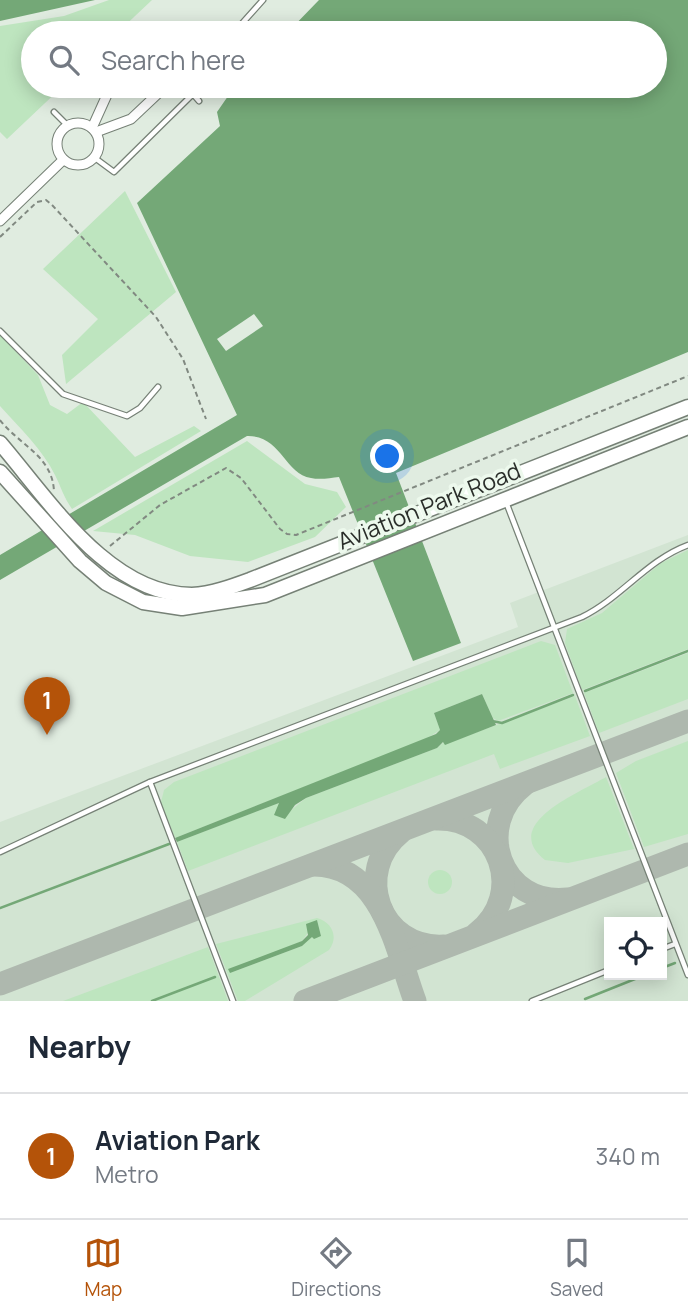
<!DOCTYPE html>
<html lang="en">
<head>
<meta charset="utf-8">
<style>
	:root { --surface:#fff; --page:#f6f6f7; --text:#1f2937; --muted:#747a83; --line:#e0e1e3; --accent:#b45309 }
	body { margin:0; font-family:Manrope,sans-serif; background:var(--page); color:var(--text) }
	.controls { position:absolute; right:21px; bottom:21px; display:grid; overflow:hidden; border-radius:0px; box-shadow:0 4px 18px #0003 }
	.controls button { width:63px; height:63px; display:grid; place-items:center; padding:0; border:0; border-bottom:2px solid var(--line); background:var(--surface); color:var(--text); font:35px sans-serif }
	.you { position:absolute; left:388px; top:457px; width:24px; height:24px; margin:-18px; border:5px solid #fff; border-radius:50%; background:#1a73e8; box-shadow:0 0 0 10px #1a73e833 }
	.badge { display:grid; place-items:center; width:46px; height:46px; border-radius:50%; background:var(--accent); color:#fff; font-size:23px; font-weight:700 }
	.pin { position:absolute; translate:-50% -58px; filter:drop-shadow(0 2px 4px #0008) }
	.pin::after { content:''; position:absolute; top:37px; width:24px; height:21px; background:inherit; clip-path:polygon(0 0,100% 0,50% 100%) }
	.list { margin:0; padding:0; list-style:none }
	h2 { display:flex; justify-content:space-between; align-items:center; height:91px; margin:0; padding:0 28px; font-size:30px }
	h2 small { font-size:23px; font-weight:400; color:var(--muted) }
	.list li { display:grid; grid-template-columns:46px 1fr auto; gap:21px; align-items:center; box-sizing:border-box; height:126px; padding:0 28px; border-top:2px solid var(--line) }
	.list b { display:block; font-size:26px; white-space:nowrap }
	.list p { margin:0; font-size:23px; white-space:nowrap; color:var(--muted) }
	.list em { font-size:23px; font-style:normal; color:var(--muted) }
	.icon { flex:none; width:38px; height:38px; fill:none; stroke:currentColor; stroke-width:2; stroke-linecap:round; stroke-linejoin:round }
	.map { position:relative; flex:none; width:688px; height:1001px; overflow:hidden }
	.search { position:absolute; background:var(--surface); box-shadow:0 4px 18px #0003; left:21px; right:21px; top:21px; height:77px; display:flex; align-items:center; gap:18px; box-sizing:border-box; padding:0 24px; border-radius:38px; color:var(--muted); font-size:26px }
	.sheet { height:217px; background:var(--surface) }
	nav { display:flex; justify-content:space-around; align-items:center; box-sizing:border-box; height:98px; border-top:2px solid var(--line); background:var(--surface); font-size:19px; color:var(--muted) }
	nav a { display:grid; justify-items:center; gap:4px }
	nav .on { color:var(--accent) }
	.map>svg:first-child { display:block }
</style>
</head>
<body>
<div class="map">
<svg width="688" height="1001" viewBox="0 0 688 1001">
	<rect width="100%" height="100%" fill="#e0ece0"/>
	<path fill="#d2e4d2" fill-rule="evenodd" d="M688,535V1001H0V822L518,627L510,603ZM609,922H662V975H609Z"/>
	<g fill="#bee5bf" fill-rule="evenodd">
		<path d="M109,0H152L117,33H33V86H63L7,139L0,132V26L64,16Z"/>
		<path d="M125,191L176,292L66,384L62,355L98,319L43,269Z"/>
		<path d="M0,335L38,375L50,405L67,414L83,402L135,457L194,426L201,431L72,509C64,498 61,487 55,475C43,450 19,427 0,406Z"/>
		<path d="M247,441L305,484L337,492L346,507L315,537L248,562L190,556L135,535L93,531Z"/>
		<path d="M688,550V649L582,690L565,643L567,629L602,613L661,563Z"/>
		<path d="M541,641L555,645L573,693L498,721L493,718L482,694L434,713L440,730L426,739L175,838L161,802L164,790L174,782Z"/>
		<path d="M688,653V699L599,733L584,693Z"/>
		<path d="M575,696L590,736L500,769L494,754L188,871L177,842L281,802L289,812L306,798L437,748L444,742L445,744Z"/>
		<path d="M688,741V834L644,847L616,773L636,761Z"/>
		<path d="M606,777L634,849L568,863L545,860C499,824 581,792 606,777Z"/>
		<circle cx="440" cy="882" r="12"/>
		<path d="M317,918C332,922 339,937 329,950L245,1001H238L216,944ZM317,920L321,936H312L302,946L230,973L302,941Z"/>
		<path d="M208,947L228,1001H63Z"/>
	</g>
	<g fill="#74a877">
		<path d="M0,0H95L0,21Z"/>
		<path d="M319,0H688V352L396,473L461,643L413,661L339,477C330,478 320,480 311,478C284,473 281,435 247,436L0,580V555L237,415L137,203L220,126L217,112L235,86H655V33H287Z"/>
		<path d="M482,694L496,725L445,745L443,742L437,748L306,798L295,805L285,819L274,815L279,803L177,842L175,838L436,734L440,730L434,713Z"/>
		<path d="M317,920L321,936L314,939L312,937L302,946L230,973L228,969L302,941L308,935L306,924Z"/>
	</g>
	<path fill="#e0ece0" d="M254,314L263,326L226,351L217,339Z"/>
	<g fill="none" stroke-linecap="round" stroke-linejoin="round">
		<g stroke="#74a877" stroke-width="2.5">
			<path d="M585,691L688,651"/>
			<path d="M492,721L502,723L573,695"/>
			<path d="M0,908L169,844"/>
			<path d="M662,968L675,963"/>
			<path d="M585,999L645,975"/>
			<path d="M152,1001L215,977"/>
		</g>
		<g stroke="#aeb8ae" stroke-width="23">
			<path d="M524,785C472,825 500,907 568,899"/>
			<path d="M436,819C500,817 527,894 477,933"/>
			<path d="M401,832C352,871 379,950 444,946"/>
			<path d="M314,865C383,865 396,950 415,1001"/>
			<path d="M0,984L688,721"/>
			<path d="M305,1001L688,854"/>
		</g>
		<defs>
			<g id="lane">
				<path d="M237,29L263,0"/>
				<path d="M164,33L169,28"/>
				<path d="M54,112L67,125"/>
				<path d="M95,158L114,172L193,94L199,101"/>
				<path d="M0,331L63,394L127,416L140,408L158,387"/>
				<path d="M506,502L688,975"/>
				<path d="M150,782L233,1001"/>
				<path d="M0,852L150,782L582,617C621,598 647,560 688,545"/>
				<path d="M662,949L675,944"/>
				<path d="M532,1001L609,970"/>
			</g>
			<g id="street">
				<circle cx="78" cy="144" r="21"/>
				<path d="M92,128L111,86"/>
				<path d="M96,132L131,119L166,86"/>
				<path d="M0,221L63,160"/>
			</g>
			<g id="primary">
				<path d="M0,443C49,500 109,595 192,595C212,594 231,587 250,580L688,407"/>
				<path d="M0,472L80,561L106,583L143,602L182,608L265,595L688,427"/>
			</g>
		</defs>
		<use href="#lane" stroke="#768176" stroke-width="7"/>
		<use href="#street" stroke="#768176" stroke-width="11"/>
		<use href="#primary" stroke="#768176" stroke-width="17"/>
		<g stroke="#818981" stroke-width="2" stroke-dasharray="5 3.5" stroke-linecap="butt">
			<path d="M0,237L37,202L46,200L52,205L156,317L183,359L206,419"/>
			<path d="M0,420C19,445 53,456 54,492"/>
			<path d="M110,546L160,505L226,468L241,478L280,529L287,534L296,535L688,376"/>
		</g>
		<use href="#lane" stroke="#fff" stroke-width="4.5"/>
		<use href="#street" stroke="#fff" stroke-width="9"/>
		<use href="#primary" stroke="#fff" stroke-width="14"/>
	</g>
	<g text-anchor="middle" stroke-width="7" stroke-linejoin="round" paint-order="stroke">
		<g font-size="23" fill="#2a2e2a" stroke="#edf9ed">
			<text transform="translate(429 506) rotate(-22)" y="8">Aviation Park Road</text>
		</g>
	</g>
</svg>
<div class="controls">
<button><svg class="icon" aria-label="locate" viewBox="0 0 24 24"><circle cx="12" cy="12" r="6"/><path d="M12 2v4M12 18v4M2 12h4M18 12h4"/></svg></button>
</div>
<div class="you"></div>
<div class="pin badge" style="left:47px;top:735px">1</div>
<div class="search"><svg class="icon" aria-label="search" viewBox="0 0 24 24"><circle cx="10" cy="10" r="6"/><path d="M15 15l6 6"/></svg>Search here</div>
</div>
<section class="sheet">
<h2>Nearby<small></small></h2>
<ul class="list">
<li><span class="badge">1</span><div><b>Aviation Park</b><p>Metro</p></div><em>340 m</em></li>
</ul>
</section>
<nav>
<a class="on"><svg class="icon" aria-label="map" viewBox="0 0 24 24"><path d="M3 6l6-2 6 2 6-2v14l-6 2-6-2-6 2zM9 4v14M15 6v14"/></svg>Map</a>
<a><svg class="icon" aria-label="directions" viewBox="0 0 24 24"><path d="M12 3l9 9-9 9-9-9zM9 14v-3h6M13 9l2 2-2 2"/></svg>Directions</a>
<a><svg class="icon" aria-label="saved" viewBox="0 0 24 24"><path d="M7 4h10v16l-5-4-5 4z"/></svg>Saved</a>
</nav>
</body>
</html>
